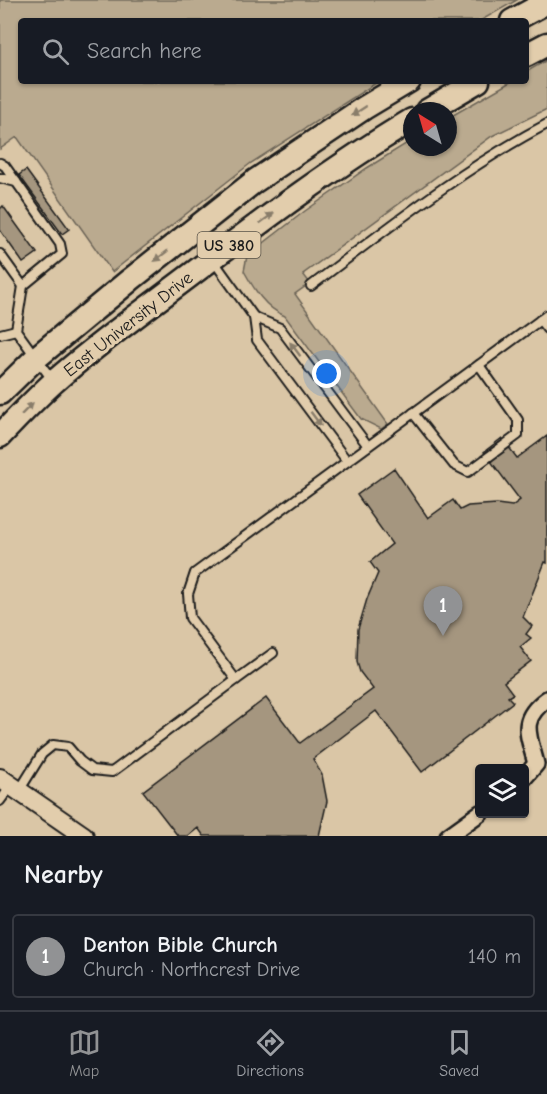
<!DOCTYPE html>
<html lang="en">
<head>
<meta charset="utf-8">
<style>
	:root { --surface:#171b24; --page:#242831; --text:#f1f3f6; --muted:#9ea1a6; --line:#363941; --accent:#919294 }
	body { margin:0; font-family:"Comic Neue",sans-serif; background:var(--page); color:var(--text) }
	.controls { position:absolute; right:18px; bottom:18px; display:grid; overflow:hidden; border-radius:6px; box-shadow:0 2px 4px #0004 }
	.controls button { width:54px; height:54px; display:grid; place-items:center; padding:0; border:0; border-bottom:2px solid var(--line); background:var(--surface); color:var(--text); font:30px sans-serif }
	.compass { position:absolute; left:403px; top:102px; width:54px; height:54px; border-radius:50%; background:var(--surface); box-shadow:0 2px 4px #0004; rotate:323deg }
	.you { position:absolute; left:327px; top:374px; width:21px; height:21px; margin:-15px; border:4px solid #fff; border-radius:50%; background:#1a73e8; box-shadow:0 0 0 9px #1a73e833 }
	.badge { display:grid; place-items:center; width:39px; height:39px; border-radius:50%; background:var(--accent); color:#fff; font-size:20px; font-weight:700 }
	.pin { position:absolute; translate:-50% -50px; filter:drop-shadow(0 2px 3px #0008) }
	.pin::after { content:''; position:absolute; top:32px; width:21px; height:18px; background:inherit; clip-path:polygon(0 0,100% 0,50% 100%) }
	.list { margin:0; padding:0; list-style:none }
	h2 { display:flex; justify-content:space-between; align-items:center; height:78px; margin:0; padding:0 24px; font-size:26px }
	h2 small { font-size:20px; font-weight:400; color:var(--muted) }
	.list li { display:grid; grid-template-columns:39px 1fr auto; gap:18px; align-items:center; box-sizing:border-box; height:84px; margin:0 12px 12px; padding:0 12px; border:2px solid var(--line); border-radius:6px }
	.list b { display:block; font-size:22px; white-space:nowrap }
	.list p { margin:0; font-size:20px; white-space:nowrap; color:var(--muted) }
	.list em { font-size:20px; font-style:normal; color:var(--muted) }
	.icon { flex:none; width:33px; height:33px; fill:none; stroke:currentColor; stroke-width:2; stroke-linecap:round; stroke-linejoin:round }
	.map { position:relative; flex:none; width:547px; height:836px; overflow:hidden }
	.search { position:absolute; background:var(--surface); box-shadow:0 2px 4px #0004; left:18px; right:18px; top:18px; height:66px; display:flex; align-items:center; gap:15px; box-sizing:border-box; padding:0 21px; border-radius:6px; color:var(--muted); font-size:22px }
	.sheet { height:174px; background:var(--surface) }
	nav { display:flex; justify-content:space-around; align-items:center; box-sizing:border-box; height:84px; border-top:2px solid var(--line); background:var(--surface); font-size:16px; color:var(--muted) }
	nav a { display:grid; justify-items:center; gap:3px }
	nav .on { color:var(--accent) }
	.map>svg:first-child { display:block }
</style>
</head>
<body>
<div class="map">
<svg width="547" height="836" viewBox="0 0 547 836">
	<rect width="100%" height="100%" fill="#dac6a6"/>
	<filter id="ink" filterUnits="userSpaceOnUse"><feTurbulence type="fractalNoise" baseFrequency=".0167" numOctaves="2"/><feDisplacementMap in="SourceGraphic" scale="12" xChannelSelector="R" yChannelSelector="G"/><feConvolveMatrix kernelMatrix="1 2 1 2 8 2 1 2 1" color-interpolation-filters="sRGB"/></filter>
	<g filter="url(#ink)">
		<g fill="#baaa8f" stroke="#6b6356" stroke-width="1.5">
			<path d="M0,0H517L480,21H21V81H379L251,163L112,272L17,137L0,149Z"/>
			<path d="M547,60V109L492,136L303,274L310,283L295,294L388,424L381,429L361,419L285,316C265,308 254,289 244,271L247,256L305,211L367,168L412,140V147H448V118L512,81H526V72Z"/>
		</g>
		<g fill="#a5967f" stroke="#1c1c1c" stroke-width="1.5">
			<path d="M26,170L69,229L62,234L19,175Z"/>
			<path d="M3,206L37,253L23,263L0,230V209Z"/>
			<path d="M547,436V563L545,562L523,617L532,626L526,634L531,638L520,647L531,661L504,682L513,694L508,697L513,702L422,772L376,711L313,759L322,775L327,801L319,836H204L198,828L188,836H178L143,791L266,698L300,743L373,689L360,672L357,662L358,629L367,599L378,573L370,562L392,544L357,495L394,468L428,518L453,500L460,510L468,506L482,505L497,504L512,506L520,500L484,452L502,438L517,458Z"/>
		</g>
		<g fill="none" stroke-linecap="round" stroke-linejoin="round">
			<defs>
				<g id="service">
					<path d="M0,163L5,166L60,244L62,254L23,286L16,330L53,381"/>
					<path d="M0,178L16,182"/>
					<path d="M0,254L23,286"/>
					<path d="M213,260L254,317L257,340L347,461"/>
					<path d="M311,286C387,229 463,168 547,124"/>
					<path d="M254,317L280,328L368,446"/>
					<path d="M540,320L547,329"/>
					<path d="M0,334L16,330"/>
					<path d="M413,413L454,465L468,472L518,435V420L479,365"/>
					<path d="M236,680L273,653"/>
					<path d="M19,791L42,754L53,745L68,747L80,761L92,770L112,772L236,680L190,618L188,594L195,573L547,315"/>
					<path d="M0,801L11,786"/>
				</g>
				<g id="minor">
					<path d="M524,778L536,764C529,735 518,720 547,699"/>
					<path d="M448,836L480,813"/>
				</g>
				<path id="tertiary" d="M0,778L84,836"/>
				<g id="primary">
					<path d="M512,21L547,2"/>
					<path d="M526,55L547,44"/>
					<path d="M427,111L478,81"/>
					<path d="M0,393L36,358L130,280L255,181L364,108L409,81"/>
					<path d="M0,436C18,417 36,398 55,381C98,343 146,309 192,274C263,220 335,166 412,120"/>
				</g>
			</defs>
			<use href="#service" stroke="#1c1c1c" stroke-width="12"/>
			<use href="#minor" stroke="#1c1c1c" stroke-width="20"/>
			<use href="#tertiary" stroke="#1c1c1c" stroke-width="22"/>
			<use href="#primary" stroke="#1c1c1c" stroke-width="27"/>
			<use href="#service" stroke="#e2cdac" stroke-width="8"/>
			<use href="#minor" stroke="#e2cdac" stroke-width="15"/>
			<use href="#tertiary" stroke="#e2cdac" stroke-width="18"/>
			<use href="#primary" stroke="#e2cdac" stroke-width="22"/>
		</g>
		<defs><path id="oneway-solid" d="M-6-.8H1V-3.2L6.5 0L1 3.2V.8H-6Z" transform="scale(1.5)"/></defs>
		<g fill="#897d6b">
			<use href="#oneway-solid" transform="translate(359 111) rotate(147)"/>
			<use href="#oneway-solid" transform="translate(267 218) rotate(-36)"/>
			<use href="#oneway-solid" transform="translate(161 256) rotate(142)"/>
			<use href="#oneway-solid" transform="translate(295 349) rotate(-127)"/>
			<use href="#oneway-solid" transform="translate(27 409) rotate(-45)"/>
			<use href="#oneway-solid" transform="translate(316 419) rotate(53)"/>
		</g>
	</g>
	<g text-anchor="middle" stroke-width="6" stroke-linejoin="round" paint-order="stroke">
		<rect fill="#e2cdac" stroke="#575147" stroke-width="1.5" x="197.5" y="232" width="63" height="26" rx="4.5"/>
		<g font-size="16" font-weight="bold" fill="#1c1c1c">
			<text x="229" y="251">US 380</text>
		</g>
		<g font-size="18" fill="#1c1c1c" stroke="#e2cdac">
			<text transform="translate(128 324) rotate(-38)" y="6">East University Drive</text>
		</g>
	</g>
</svg>
<div class="controls">
<button><svg class="icon" aria-label="layers" viewBox="0 0 24 24"><path d="M12 4l9 5-9 5-9-5zM3 14l9 5 9-5"/></svg></button>
</div>
<svg class="compass" viewBox="-18 -18 36 36"><path d="M0-13l5 13h-10z" fill="#e53935"/><path d="M0 13l5-13h-10z" fill="#9ea1a6"/></svg>
<div class="you"></div>
<div class="pin badge" style="left:443px;top:636px">1</div>
<div class="search"><svg class="icon" aria-label="search" viewBox="0 0 24 24"><circle cx="10" cy="10" r="6"/><path d="M15 15l6 6"/></svg>Search here</div>
</div>
<section class="sheet">
<h2>Nearby<small></small></h2>
<ul class="list">
<li><span class="badge">1</span><div><b>Denton Bible Church</b><p>Church · Northcrest Drive</p></div><em>140 m</em></li>
</ul>
</section>
<nav>
<a class="on"><svg class="icon" aria-label="map" viewBox="0 0 24 24"><path d="M3 6l6-2 6 2 6-2v14l-6 2-6-2-6 2zM9 4v14M15 6v14"/></svg>Map</a>
<a><svg class="icon" aria-label="directions" viewBox="0 0 24 24"><path d="M12 3l9 9-9 9-9-9zM9 14v-3h6M13 9l2 2-2 2"/></svg>Directions</a>
<a><svg class="icon" aria-label="saved" viewBox="0 0 24 24"><path d="M7 4h10v16l-5-4-5 4z"/></svg>Saved</a>
</nav>
</body>
</html>
